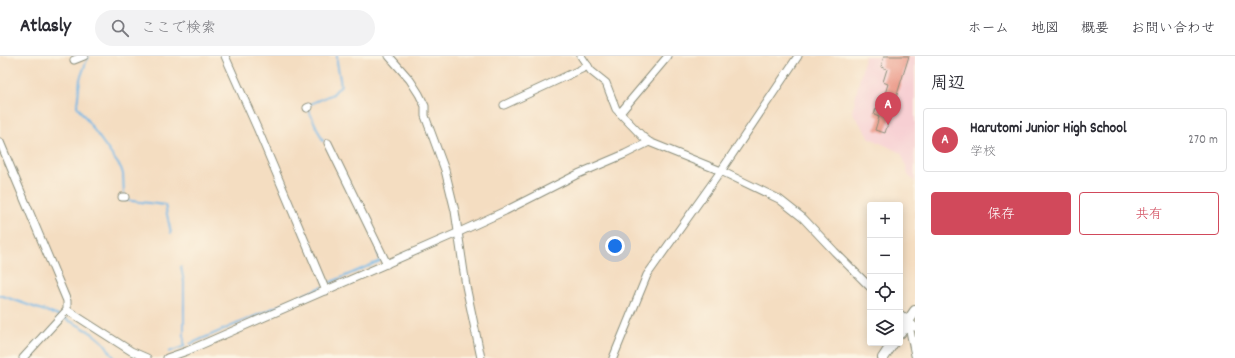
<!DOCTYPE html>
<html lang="ja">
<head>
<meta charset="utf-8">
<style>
	:root { --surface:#fff; --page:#f2f2f3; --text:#2b2b33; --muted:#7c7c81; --line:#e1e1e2; --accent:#d1495b }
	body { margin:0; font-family:Dekko,"Klee One",sans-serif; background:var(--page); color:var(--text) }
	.controls { position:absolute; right:12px; bottom:12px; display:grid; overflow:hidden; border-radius:4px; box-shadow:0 2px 10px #0003 }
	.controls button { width:36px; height:36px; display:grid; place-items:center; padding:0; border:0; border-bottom:1px solid var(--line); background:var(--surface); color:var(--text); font:20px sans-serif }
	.you { position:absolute; left:615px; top:190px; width:14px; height:14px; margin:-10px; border:3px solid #fff; border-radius:50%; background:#1a73e8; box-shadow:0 0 0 6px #1a73e833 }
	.badge { display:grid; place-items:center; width:26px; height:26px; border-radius:50%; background:var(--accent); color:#fff; font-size:13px; font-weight:700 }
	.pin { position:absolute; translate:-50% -33px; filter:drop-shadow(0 1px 2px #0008) }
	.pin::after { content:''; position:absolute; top:21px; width:14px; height:12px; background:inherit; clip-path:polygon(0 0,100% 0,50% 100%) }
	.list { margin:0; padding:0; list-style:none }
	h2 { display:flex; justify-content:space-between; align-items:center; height:52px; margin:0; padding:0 16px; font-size:17px }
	h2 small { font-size:13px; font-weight:400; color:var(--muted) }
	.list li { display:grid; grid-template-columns:26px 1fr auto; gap:12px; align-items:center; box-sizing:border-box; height:64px; margin:0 8px 8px; padding:0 8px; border:1px solid var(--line); border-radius:4px }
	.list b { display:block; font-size:15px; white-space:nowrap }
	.list p { margin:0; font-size:13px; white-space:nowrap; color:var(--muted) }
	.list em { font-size:13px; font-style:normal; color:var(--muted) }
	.actions { display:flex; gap:8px; padding:12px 16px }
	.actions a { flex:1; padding:9px 0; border:1px solid var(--accent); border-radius:4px; text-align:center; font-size:14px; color:var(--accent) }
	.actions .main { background:var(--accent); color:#fff }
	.icon { flex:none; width:22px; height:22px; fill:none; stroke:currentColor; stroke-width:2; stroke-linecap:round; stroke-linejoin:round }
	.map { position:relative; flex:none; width:915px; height:302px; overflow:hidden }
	header { display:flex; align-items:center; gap:24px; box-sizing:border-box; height:56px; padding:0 20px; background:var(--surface); border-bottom:1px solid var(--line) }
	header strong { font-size:19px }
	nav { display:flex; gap:22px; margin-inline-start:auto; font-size:14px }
	.search { width:280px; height:36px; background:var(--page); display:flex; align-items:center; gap:10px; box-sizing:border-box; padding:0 14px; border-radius:22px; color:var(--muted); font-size:15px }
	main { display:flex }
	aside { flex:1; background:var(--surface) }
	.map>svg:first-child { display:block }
</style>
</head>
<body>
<header>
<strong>Atlasly</strong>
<div class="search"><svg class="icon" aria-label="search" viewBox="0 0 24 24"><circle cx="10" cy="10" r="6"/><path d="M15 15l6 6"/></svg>ここで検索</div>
<nav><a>ホーム</a><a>地図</a><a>概要</a><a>お問い合わせ</a></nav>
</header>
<main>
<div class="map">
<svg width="915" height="302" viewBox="0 0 915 302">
	<rect width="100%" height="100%" fill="#fcf5e5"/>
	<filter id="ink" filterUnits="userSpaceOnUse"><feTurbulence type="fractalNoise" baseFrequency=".025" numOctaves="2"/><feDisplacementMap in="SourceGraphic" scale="8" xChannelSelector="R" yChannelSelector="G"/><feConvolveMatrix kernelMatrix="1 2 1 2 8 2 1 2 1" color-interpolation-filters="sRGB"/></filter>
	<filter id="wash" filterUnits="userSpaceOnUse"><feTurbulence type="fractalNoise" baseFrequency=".012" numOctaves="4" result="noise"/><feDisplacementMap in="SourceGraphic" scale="16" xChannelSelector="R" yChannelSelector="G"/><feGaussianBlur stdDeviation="0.9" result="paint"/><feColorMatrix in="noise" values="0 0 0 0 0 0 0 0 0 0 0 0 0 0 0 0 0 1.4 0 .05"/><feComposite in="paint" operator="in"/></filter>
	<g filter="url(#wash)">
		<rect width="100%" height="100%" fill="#f4ddc1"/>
		<path fill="#f7cfd3" d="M865,0H915V126L908,119L905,107L901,97L870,82L852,56Z"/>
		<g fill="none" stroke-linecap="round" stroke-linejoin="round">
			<g stroke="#70b5e6" stroke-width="2">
				<path d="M88,1L80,23L77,50L121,112L123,118L124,140"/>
				<path d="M308,49L333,38L341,29L337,6V0"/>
				<path d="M308,53L323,85"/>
				<path d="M124,144L165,149L171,177"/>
				<path d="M181,211L184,226V290"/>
				<path d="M329,227L380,205L378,197"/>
				<path d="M0,239L59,260"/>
				<path d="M63,262C77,268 93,276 104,287C109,292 109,297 115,302"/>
				<path d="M190,288L322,231"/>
				<path d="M169,296L185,290"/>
			</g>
		</g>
		<g id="blocks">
			<path fill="#ea9585" d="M884,0H909L885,77L875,74L879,61L874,59L876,52L880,54L888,28L883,26L887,13L881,11Z"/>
		</g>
	</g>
	<g filter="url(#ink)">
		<use href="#blocks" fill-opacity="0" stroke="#8a8d7a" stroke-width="1"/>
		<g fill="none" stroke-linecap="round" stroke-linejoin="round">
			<defs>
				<g id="minor">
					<path d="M225,0L258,74L326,235"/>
					<path d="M389,0L410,24L419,38L425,50V60L445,114L455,155L466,230L481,302"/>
					<path d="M581,0L591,15L606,27L616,53L643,81L649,86L721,115L779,143L803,162L835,196L870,231"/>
					<path d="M74,4L84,0"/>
					<path d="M504,49L588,10"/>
					<path d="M307,52L309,51"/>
					<path d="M620,57L668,0"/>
					<path d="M0,86L67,245V254L23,302"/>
					<path d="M328,87L387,208"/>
					<path d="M122,141H125"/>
					<path d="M67,254L131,295L147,302"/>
					<path d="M900,258L915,271"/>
					<path d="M908,265L915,299"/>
					<path d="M167,302L187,295L457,177L505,155L578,118L625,98L649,86"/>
					<path d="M613,302L647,219L721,115L798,0"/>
				</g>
				<g id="secondary">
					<path d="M900,277L915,255"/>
					<path d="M883,302L893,287"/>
				</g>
			</defs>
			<use href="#minor" stroke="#8a8d7a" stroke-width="9"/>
			<use href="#secondary" stroke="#8a8d7a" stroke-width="12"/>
			<use href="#minor" stroke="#fff" stroke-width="7"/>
			<use href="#secondary" stroke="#fff" stroke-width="10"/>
		</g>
	</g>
</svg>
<div class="controls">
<button>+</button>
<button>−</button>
<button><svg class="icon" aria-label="locate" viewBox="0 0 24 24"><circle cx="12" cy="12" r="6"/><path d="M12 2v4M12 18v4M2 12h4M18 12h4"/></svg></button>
<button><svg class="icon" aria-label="layers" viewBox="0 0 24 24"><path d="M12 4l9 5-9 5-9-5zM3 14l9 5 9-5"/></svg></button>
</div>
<div class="you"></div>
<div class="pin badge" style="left:888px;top:69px">A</div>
</div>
<aside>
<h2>周辺<small></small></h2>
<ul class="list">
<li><span class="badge">A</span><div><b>Harutomi Junior High School</b><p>学校</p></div><em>270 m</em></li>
</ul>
<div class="actions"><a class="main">保存</a><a>共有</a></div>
</aside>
</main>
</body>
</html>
